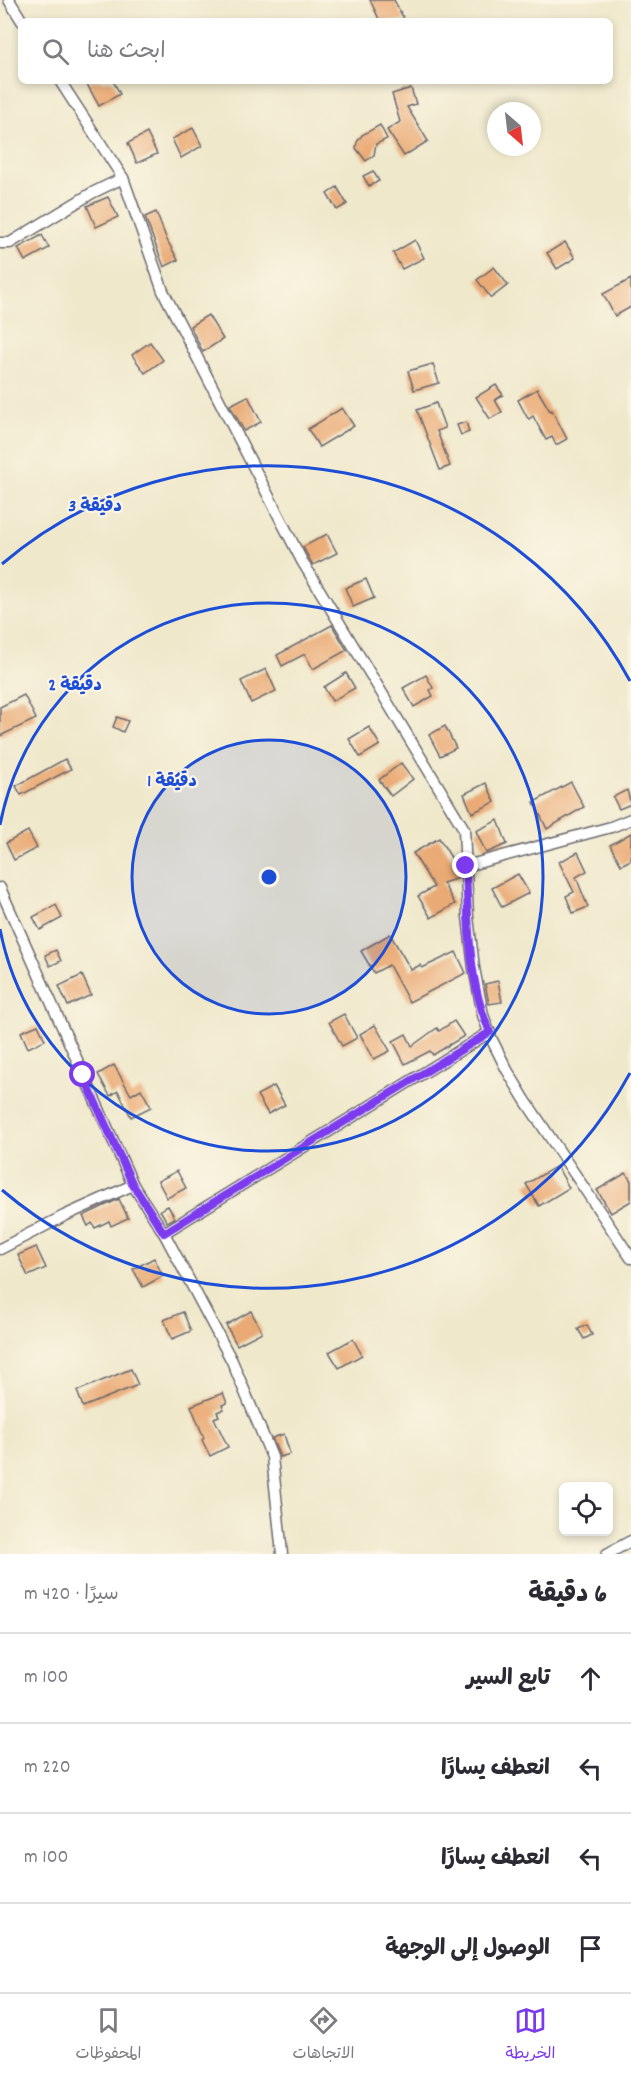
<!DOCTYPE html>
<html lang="ar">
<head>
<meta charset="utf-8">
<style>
	:root { --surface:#fff; --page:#f7f7f7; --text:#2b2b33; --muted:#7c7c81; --line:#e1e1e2; --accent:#7c3aed }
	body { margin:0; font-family:Dekko,"Playpen Sans Arabic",sans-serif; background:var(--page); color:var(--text); direction:rtl }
	.controls { position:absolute; right:18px; bottom:18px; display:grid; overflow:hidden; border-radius:9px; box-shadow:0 3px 9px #0003 }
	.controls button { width:54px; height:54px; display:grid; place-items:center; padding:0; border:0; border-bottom:2px solid var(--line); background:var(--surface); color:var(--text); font:30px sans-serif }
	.compass { position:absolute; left:487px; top:102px; width:54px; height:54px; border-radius:50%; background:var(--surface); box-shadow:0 3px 9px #0003; rotate:152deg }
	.stop { position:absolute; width:18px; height:18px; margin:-14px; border:4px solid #7c3aed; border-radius:50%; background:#fff }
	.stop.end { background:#7c3aed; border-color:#fff; box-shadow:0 2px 6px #0008 }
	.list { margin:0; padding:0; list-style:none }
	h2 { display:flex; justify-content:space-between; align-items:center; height:78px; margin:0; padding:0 24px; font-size:26px }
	h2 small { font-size:20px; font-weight:400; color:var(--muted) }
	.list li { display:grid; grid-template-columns:39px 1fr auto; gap:18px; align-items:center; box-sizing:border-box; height:90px; padding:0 24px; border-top:2px solid var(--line) }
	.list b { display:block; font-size:22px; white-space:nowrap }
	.list em { font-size:20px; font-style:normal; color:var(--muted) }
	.icon { flex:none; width:33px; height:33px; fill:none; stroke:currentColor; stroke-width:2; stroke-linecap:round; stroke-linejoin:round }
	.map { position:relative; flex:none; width:631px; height:1554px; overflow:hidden; direction:ltr }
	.search { position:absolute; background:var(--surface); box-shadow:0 3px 9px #0003; left:18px; right:18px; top:18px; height:66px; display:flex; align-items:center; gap:15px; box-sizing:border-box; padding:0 21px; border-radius:9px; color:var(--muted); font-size:22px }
	.sheet { height:438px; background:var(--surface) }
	nav { display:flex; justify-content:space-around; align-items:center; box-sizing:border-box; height:84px; border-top:2px solid var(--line); background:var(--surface); font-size:16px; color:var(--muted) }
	nav a { display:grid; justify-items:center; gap:3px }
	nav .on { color:var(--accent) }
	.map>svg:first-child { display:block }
</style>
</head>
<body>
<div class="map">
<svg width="631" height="1554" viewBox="0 0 631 1554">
	<rect width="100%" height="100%" fill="#fcf5e5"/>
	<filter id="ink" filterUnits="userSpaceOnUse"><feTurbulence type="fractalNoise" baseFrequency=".0167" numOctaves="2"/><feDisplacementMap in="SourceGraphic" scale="12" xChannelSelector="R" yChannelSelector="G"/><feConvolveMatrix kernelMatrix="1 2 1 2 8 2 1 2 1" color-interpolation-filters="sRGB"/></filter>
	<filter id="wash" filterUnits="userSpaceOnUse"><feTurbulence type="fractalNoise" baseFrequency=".008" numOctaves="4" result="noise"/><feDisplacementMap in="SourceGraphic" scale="24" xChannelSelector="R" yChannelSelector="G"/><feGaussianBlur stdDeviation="1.35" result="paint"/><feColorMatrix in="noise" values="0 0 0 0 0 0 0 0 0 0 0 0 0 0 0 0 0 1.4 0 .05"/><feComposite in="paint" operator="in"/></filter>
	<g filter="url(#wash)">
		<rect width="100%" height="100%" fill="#efe8cb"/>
		<g id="blocks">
			<g fill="#eaaa74">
				<path d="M370,0H394L405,21H380Z"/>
				<path d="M93,81H113L120,94L99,106L87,84Z"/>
				<path d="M411,88L416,104L407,107L428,141L404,156L387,130L400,122L392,94Z"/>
				<path d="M380,125L387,139L376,144L374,155L366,161L356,148L357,142L362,135Z"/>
				<path d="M193,128L202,146L181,158L172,139Z"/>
				<path d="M147,133L157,154L137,163L128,143Z"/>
				<path d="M373,171L379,181L369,186L363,176Z"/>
				<path d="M337,187L347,204L337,210L327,194Z"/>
				<path d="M108,197L118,217L96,227L87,206Z"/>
				<path d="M156,212L167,240L178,260L164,267L145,217Z"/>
				<path d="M42,235L49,248L25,261L18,248Z"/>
				<path d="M415,240L424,258L402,269L393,253Z"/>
				<path d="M565,242L575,258L557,269L547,253Z"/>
				<path d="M494,267L508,285L491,298L477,280Z"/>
				<path d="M631,279V307L615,316L603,294Z"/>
				<path d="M208,315L223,339L203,352L190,326Z"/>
				<path d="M150,342L163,360L145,373L132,355Z"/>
				<path d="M433,364L439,383L414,390L408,371Z"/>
				<path d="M496,385L503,395L495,400L502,412L490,419L476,397Z"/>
				<path d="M537,389L550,411L552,410L567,439L556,445L552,437L546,440L533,416L529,419L527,417L518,400Z"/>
				<path d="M248,396L261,422L244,431L230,405Z"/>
				<path d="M436,403L445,428L437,431L450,466L440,470L417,410Z"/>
				<path d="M342,408L354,426L319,447L308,429Z"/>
				<path d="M466,422L469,432L461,435L457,425Z"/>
				<path d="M327,534L337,553L313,565L303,547Z"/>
				<path d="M366,579L374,598L353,607L345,588Z"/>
				<path d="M332,625L347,650L313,669L305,654L282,666L277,655Z"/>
				<path d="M266,669L276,691L251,703L241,681Z"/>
				<path d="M346,673L355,688L332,701L324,687Z"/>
				<path d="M426,675L433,688L430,690L433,696L414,707L403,688Z"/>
				<path d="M24,695L36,719L0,736V707Z"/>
				<path d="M117,717L128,721L123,732L113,727Z"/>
				<path d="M445,726L456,748L440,756L429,735Z"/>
				<path d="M369,727L380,745L360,757L349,739Z"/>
				<path d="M65,759L71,769L21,795L16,786Z"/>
				<path d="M401,763L413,779L391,796L379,780Z"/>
				<path d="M571,782L584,807L547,829L534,802Z"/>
				<path d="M486,783L495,802L472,813L464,794Z"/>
				<path d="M627,790L631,804L619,809L613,797Z"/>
				<path d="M498,820L507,844L486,853L476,831Z"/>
				<path d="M28,831L37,848L14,860L6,843Z"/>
				<path d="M631,833V860L621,865L610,845Z"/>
				<path d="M439,838L455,864L458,863L459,878L443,883L455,904L431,918L418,896L434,887L413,853Z"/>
				<path d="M578,852L587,871L576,877L588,907L573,913L566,896L574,892L559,862Z"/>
				<path d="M518,874L529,893L502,907L492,888Z"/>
				<path d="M56,905L62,918L40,930L33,917Z"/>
				<path d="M390,934L411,970L420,965L422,968L456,952L466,973L409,1002L389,965L374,973L361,951Z"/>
				<path d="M56,950L61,961L50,966L45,955Z"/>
				<path d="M82,975L91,995L68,1006L59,986Z"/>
				<path d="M498,981L502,1002L489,1004L485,984Z"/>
				<path d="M344,1014L357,1038L342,1046L329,1022Z"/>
				<path d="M454,1021L464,1036L433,1055L430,1051L405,1064L393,1041L406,1034L412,1046L437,1028L439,1031Z"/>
				<path d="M38,1025L45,1040L28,1048L21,1032Z"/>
				<path d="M375,1025L390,1051L374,1059L360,1034Z"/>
				<path d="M114,1065L131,1095L141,1089L151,1107L131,1117L118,1091L110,1096L98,1074Z"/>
				<path d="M274,1086L285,1105L268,1114L257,1095Z"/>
				<path d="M557,1166L569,1188L539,1206L526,1184Z"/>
				<path d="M177,1171L186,1188L167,1198L158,1181Z"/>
				<path d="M626,1173L631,1181V1201L611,1213L597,1190Z"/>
				<path d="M119,1199L128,1218L111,1226L109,1221L95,1228L92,1223L88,1226L83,1216Z"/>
				<path d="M168,1206L175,1218L167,1222L160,1210Z"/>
				<path d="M36,1247L46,1268L28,1276L18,1255Z"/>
				<path d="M154,1258L163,1276L143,1287L133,1269Z"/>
				<path d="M251,1311L262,1332L237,1345L226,1325Z"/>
				<path d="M183,1312L191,1331L172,1339L164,1320Z"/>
				<path d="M587,1325L592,1335L584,1339L578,1329Z"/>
				<path d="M353,1339L362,1355L339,1368L329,1352Z"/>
				<path d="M131,1369L138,1385L83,1407L77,1391Z"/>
				<path d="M223,1393L227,1403L222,1405L224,1409L217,1412L219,1416L214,1418L228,1447L210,1456L202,1440L204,1438L191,1406Z"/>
				<path d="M284,1434L290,1454L280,1457L272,1438Z"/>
			</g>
		</g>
	</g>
	<g filter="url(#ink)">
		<use href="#blocks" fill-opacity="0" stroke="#6a676d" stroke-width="1.5"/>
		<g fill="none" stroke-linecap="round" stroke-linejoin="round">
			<defs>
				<g id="minor">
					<path d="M9,0L22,21"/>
					<path d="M60,81L123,178L163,291L302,561L464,829L468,917L474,968L483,1015L491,1038L507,1070L525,1100L631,1258"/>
					<path d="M0,243H10L92,193L123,178"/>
					<path d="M466,866L611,827L631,819"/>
					<path d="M0,888L133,1185L164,1233L232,1361L272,1457L282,1554"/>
					<path d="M164,1233L490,1032"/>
					<path d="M0,1249L64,1216L133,1185"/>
					<path d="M607,1554L631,1541"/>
				</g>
			</defs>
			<use href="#minor" stroke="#6a676d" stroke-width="13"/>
			<use href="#minor" stroke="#fff" stroke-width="10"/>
		</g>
	</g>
	<g fill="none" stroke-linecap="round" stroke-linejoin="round" filter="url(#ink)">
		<path stroke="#7c3aed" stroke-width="8" d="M83,1075L133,1185L164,1233L490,1032C468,984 468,918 466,866"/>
	</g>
	<circle cx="269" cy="877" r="137" fill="#1d4ed8" fill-opacity=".12"/>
	<g fill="none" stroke="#1d4ed8" stroke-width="3">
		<circle cx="269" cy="877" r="137"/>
		<path d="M0 825A274 274 0 1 1 0 929"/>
		<path d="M630 1073A411 411 0 0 1 2 1190M2 564A411 411 0 0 1 630 681"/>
	</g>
	<circle cx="269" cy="877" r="9" fill="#1d4ed8" stroke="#fcf5e5" stroke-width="3"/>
	<g font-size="18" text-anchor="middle" font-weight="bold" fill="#1d4ed8" stroke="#fcf5e5" stroke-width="4.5" stroke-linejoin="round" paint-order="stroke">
		<text x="95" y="511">3 دقيقة</text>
		<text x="75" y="690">2 دقيقة</text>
		<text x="172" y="786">1 دقيقة</text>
	</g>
</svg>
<div class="controls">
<button><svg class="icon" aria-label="locate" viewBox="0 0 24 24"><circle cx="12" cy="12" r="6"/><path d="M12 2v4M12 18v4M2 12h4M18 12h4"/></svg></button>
</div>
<svg class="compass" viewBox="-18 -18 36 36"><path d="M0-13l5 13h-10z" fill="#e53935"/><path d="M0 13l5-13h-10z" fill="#7c7c81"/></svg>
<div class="stop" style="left:83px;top:1075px"></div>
<div class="stop end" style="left:466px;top:866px"></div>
<div class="search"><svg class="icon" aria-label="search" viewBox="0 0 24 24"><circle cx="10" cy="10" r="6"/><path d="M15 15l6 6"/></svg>ابحث هنا</div>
</div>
<section class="sheet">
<h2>6 دقيقة<small>سيرًا · 420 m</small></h2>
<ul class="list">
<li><svg class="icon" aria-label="ahead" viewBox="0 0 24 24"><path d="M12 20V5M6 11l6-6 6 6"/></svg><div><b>تابع السير</b></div><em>100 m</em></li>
<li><svg class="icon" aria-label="left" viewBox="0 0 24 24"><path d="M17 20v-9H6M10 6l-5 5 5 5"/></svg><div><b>انعطف يسارًا</b></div><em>220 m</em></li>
<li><svg class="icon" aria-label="left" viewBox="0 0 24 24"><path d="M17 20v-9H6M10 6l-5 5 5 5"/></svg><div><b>انعطف يسارًا</b></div><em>100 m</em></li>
<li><svg class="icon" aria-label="arrive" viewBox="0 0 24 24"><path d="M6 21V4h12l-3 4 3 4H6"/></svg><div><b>الوصول إلى الوجهة</b></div></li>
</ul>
</section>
<nav>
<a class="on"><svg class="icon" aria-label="map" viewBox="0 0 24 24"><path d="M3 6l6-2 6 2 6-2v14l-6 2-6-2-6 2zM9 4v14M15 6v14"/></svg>الخريطة</a>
<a><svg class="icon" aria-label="directions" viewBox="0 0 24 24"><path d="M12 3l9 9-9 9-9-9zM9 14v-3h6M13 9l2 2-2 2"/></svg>الاتجاهات</a>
<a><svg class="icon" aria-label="saved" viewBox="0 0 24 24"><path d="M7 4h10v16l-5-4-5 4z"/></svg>المحفوظات</a>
</nav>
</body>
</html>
